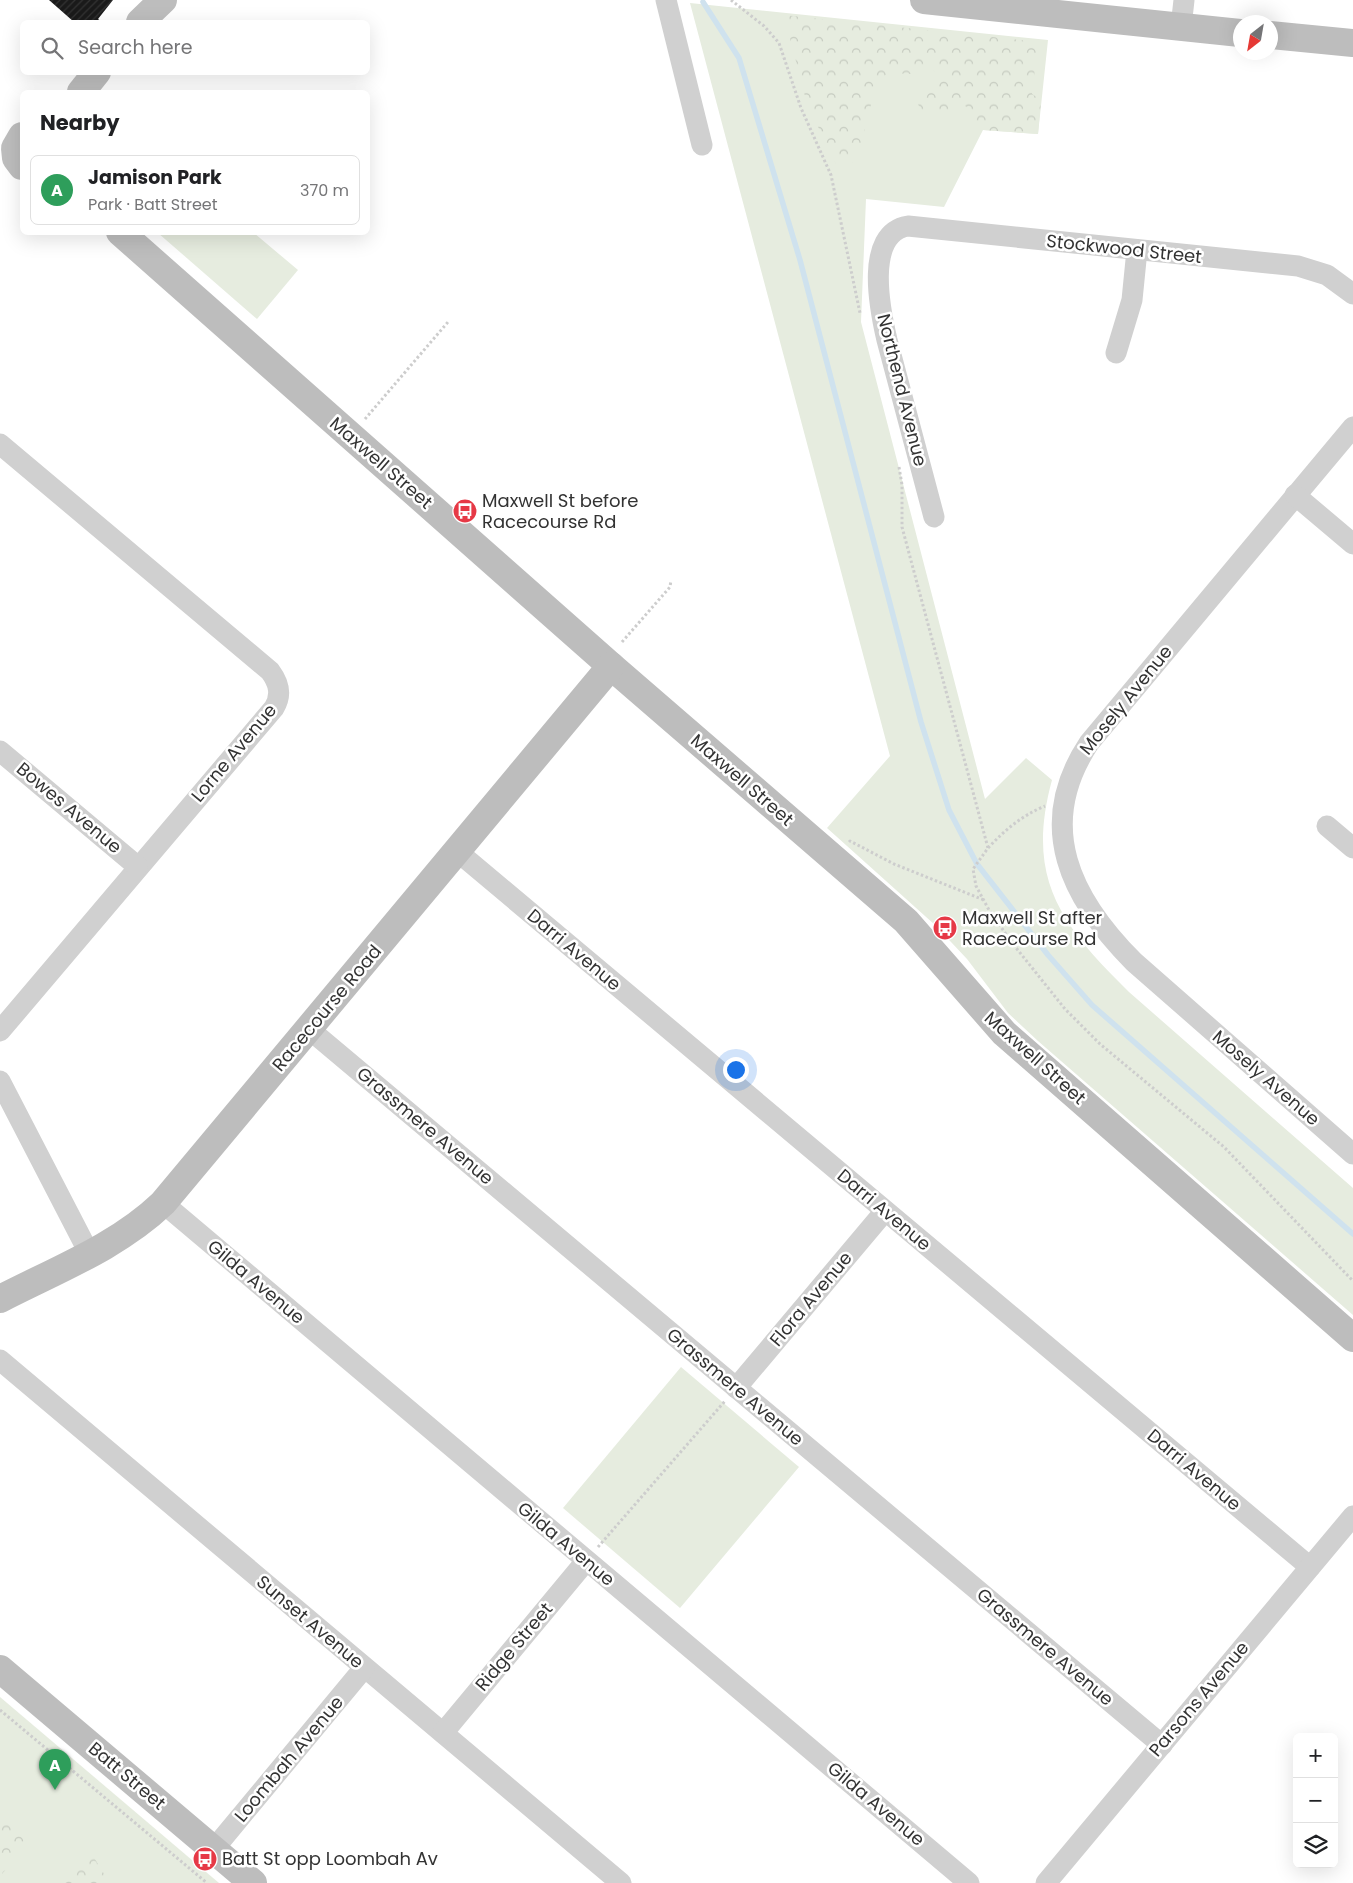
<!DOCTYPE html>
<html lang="en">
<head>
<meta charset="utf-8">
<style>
	:root { --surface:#fff; --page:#f6f6f6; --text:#202124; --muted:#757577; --line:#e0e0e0; --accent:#2563eb }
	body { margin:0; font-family:Poppins,sans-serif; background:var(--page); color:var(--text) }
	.controls { position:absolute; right:15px; bottom:15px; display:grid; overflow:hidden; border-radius:8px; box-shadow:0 5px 20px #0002 }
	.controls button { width:45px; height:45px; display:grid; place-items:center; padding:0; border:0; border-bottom:1px solid var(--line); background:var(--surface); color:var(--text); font:25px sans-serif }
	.compass { position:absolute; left:1233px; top:15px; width:45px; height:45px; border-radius:50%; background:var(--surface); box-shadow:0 5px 20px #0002; rotate:211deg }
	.you { position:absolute; left:735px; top:1069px; width:18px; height:18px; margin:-12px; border:4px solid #fff; border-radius:50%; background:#1a73e8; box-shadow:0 0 0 8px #1a73e833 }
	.badge { display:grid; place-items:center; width:32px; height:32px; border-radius:50%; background:var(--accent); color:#fff; font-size:16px; font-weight:700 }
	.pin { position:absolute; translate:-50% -41px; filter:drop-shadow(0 1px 2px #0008) }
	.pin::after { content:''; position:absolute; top:26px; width:18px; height:15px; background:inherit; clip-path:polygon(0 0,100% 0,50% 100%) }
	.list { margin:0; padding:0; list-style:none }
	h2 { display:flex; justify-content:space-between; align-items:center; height:65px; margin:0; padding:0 20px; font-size:21px }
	h2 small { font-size:16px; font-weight:400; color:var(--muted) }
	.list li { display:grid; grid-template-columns:32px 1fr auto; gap:15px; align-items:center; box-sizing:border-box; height:70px; margin:0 10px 10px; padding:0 10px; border:1px solid var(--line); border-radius:8px }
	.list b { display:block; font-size:19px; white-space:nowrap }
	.list p { margin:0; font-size:16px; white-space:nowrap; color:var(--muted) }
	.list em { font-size:16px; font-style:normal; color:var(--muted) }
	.icon { flex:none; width:28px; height:28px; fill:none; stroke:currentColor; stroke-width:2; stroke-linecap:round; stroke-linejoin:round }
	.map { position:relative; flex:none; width:1353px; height:1883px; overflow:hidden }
	.search { position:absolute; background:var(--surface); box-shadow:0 5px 20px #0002; left:20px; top:20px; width:350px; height:55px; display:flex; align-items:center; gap:12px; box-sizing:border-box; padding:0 18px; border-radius:8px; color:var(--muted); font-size:19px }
	.panel { position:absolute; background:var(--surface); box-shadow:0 5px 20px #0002; left:20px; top:90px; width:350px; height:145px; border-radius:8px }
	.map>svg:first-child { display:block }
</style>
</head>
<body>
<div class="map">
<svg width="1353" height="1883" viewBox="0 0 1353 1883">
	<defs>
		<pattern id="forest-crowns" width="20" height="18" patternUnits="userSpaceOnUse" patternTransform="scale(1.25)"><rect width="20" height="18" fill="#e6ecdf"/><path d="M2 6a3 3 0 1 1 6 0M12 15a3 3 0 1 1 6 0" fill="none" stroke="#c6cbc0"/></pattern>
		<pattern id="building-hatch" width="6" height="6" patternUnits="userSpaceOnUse" patternTransform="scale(1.25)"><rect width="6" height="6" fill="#1a1a1a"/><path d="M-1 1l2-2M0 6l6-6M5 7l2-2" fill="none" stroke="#333"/></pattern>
	</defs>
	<rect width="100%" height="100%" fill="#fff"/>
	<g fill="#e6ecdf">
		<path d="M690,3L1048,40L1038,134L983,130L944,207L866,199L861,322L985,799L1026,758L1052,780C1025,879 1061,925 1129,992L1353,1188V1315L1038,1041L1008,1013L967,959L935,925L827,828L890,756Z"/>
		<path d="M158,233H254L298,270L257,319Z"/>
		<path d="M681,1367L799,1467L680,1608L563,1508Z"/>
		<path d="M0,1697L219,1883H0Z"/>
	</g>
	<g fill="url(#forest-crowns)">
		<path d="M784,15L1038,42L1032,94L1041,100L1038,134L983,130L961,100L945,113L923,115L918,104L943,79L932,69L913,74L889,73L877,81L861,144L850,167L840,172L807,104Z"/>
		<path d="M0,1824L22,1826L30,1843L0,1876Z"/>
		<path d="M93,1856L106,1877V1883H64L66,1871Z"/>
	</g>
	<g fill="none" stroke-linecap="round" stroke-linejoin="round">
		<path stroke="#cfe2ee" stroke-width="5.5" d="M703,2L739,58L800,260L921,722L949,810L977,864L1048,955L1092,1005L1353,1234"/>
	</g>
	<path fill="url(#building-hatch)" d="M49,0H113L98,19L102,22H74Z"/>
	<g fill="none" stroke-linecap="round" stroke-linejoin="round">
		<g stroke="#cdcdcd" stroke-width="3" stroke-dasharray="2.5 2.5" stroke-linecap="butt">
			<path d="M731,0L764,26L779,43L801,108L831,175L860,313"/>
			<path d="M365,419L448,322"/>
			<path d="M899,467L902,485V527L988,848L973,869L976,886L989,910L1013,944L1065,1009L1100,1044L1224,1147L1353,1281"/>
			<path d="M622,642L670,587L671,580"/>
			<path d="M849,842L850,841L894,864L984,900"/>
			<path d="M988,848C1005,830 1021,816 1045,806"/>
			<path d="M598,1547L725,1401"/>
			<path d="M0,1710L207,1883"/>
		</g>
		<g stroke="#d0d0d0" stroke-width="21">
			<path d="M666,0L702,145"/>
			<path d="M1181,27L1184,0"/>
			<path d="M1116,353L1132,300L1137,250"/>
			<path d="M1353,427L1089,743C1034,826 1071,899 1134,962L1353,1154"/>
			<path d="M0,444L270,671C279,683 282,695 274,708L0,1031"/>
			<path d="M1295,495L1353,544"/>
			<path d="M934,517L887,340C880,310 864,233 908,226L1298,266L1327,275L1353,294"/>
			<path d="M0,751L137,866"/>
			<path d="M1327,826L1353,848"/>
			<path d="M458,852L1310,1567"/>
			<path d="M309,1029L1162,1745"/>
			<path d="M0,1081L89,1253"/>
			<path d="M163,1203L969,1883"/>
			<path d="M0,1360L621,1883"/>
			<path d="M736,1388L885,1211"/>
			<path d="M443,1733L586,1561"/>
			<path d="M213,1850L364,1668"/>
			<path d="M1046,1883L1353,1516"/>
		</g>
		<g stroke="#bdbdbd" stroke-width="28">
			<path d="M924,0L1240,33"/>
			<path d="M140,22L163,0"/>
			<path d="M1270,35L1353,43"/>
			<path d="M81,92L97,72"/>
			<path d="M22,136L15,148L16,158L22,166"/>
			<path d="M120,232L611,666L906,921L1004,1033L1353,1338"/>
			<path d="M0,1299C56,1270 117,1247 163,1203L611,666"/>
			<path d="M0,1669L253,1883"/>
		</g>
	</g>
	<defs>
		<symbol id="bus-disc" viewBox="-11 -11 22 22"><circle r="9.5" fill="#e63946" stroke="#fff"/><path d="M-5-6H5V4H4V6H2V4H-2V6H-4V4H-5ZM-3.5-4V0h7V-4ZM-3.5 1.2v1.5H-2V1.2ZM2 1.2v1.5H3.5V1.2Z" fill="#fff"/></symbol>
	</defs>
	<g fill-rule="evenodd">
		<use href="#bus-disc" x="451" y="497" width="28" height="28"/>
		<use href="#bus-disc" x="931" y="914" width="28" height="28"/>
		<use href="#bus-disc" x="191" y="1845" width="28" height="28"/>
	</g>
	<g text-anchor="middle" stroke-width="5" stroke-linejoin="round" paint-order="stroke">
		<g font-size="18" fill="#333" stroke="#fff">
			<text transform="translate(1124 249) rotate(6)" y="6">Stockwood Street</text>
			<text transform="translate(902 390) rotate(76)" y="6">Northend Avenue</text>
			<text transform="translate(381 463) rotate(41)" y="6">Maxwell Street</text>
			<text transform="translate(1126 700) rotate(-51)" y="6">Mosely Avenue</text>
			<text transform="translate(234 753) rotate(-50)" y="6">Lorne Avenue</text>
			<text transform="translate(742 780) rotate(41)" y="6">Maxwell Street</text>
			<text transform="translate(69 808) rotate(40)" y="6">Bowes Avenue</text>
			<text transform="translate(574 950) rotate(40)" y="6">Darri Avenue</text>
			<text transform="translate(327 1008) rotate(-50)" y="6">Racecourse Road</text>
			<text transform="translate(1035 1058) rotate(42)" y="6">Maxwell Street</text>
			<text transform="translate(1266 1078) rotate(41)" y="6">Mosely Avenue</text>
			<text transform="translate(425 1126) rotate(40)" y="6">Grassmere Avenue</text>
			<text transform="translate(884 1210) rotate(40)" y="6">Darri Avenue</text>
			<text transform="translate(256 1282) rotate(40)" y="6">Gilda Avenue</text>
			<text transform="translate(811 1299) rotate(-50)" y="6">Flora Avenue</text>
			<text transform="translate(735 1387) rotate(40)" y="6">Grassmere Avenue</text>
			<text transform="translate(1194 1470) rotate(40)" y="6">Darri Avenue</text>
			<text transform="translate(566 1544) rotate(40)" y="6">Gilda Avenue</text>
			<text transform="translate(310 1622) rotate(40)" y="6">Sunset Avenue</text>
			<text transform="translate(514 1647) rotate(-50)" y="6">Ridge Street</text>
			<text transform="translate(1045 1647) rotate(40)" y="6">Grassmere Avenue</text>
			<text transform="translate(1199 1699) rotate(-50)" y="6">Parsons Avenue</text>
			<text transform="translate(289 1759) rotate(-50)" y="6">Loombah Avenue</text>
			<text transform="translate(127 1776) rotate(40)" y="6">Batt Street</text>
			<text transform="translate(876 1804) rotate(40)" y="6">Gilda Avenue</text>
		</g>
		<g font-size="18" fill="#333" stroke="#fff" text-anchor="start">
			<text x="482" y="507">Maxwell St before<tspan x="482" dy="21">Racecourse Rd</tspan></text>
			<text x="962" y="924">Maxwell St after<tspan x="962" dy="21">Racecourse Rd</tspan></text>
			<text x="222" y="1865">Batt St opp Loombah Av</text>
		</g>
	</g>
</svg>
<div class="controls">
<button>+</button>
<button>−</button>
<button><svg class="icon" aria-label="layers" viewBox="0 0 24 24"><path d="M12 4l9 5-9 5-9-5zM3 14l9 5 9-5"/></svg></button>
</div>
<svg class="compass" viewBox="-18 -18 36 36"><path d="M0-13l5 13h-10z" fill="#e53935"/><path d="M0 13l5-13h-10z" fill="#757577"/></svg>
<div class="you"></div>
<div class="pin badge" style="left:55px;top:1790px;background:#2e9e5b">A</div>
<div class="search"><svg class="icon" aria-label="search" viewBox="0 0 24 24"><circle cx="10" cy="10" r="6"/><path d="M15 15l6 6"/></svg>Search here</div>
<section class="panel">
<h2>Nearby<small></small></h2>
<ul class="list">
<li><span class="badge" style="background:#2e9e5b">A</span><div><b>Jamison Park</b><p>Park · Batt Street</p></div><em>370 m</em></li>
</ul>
</section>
</div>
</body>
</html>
